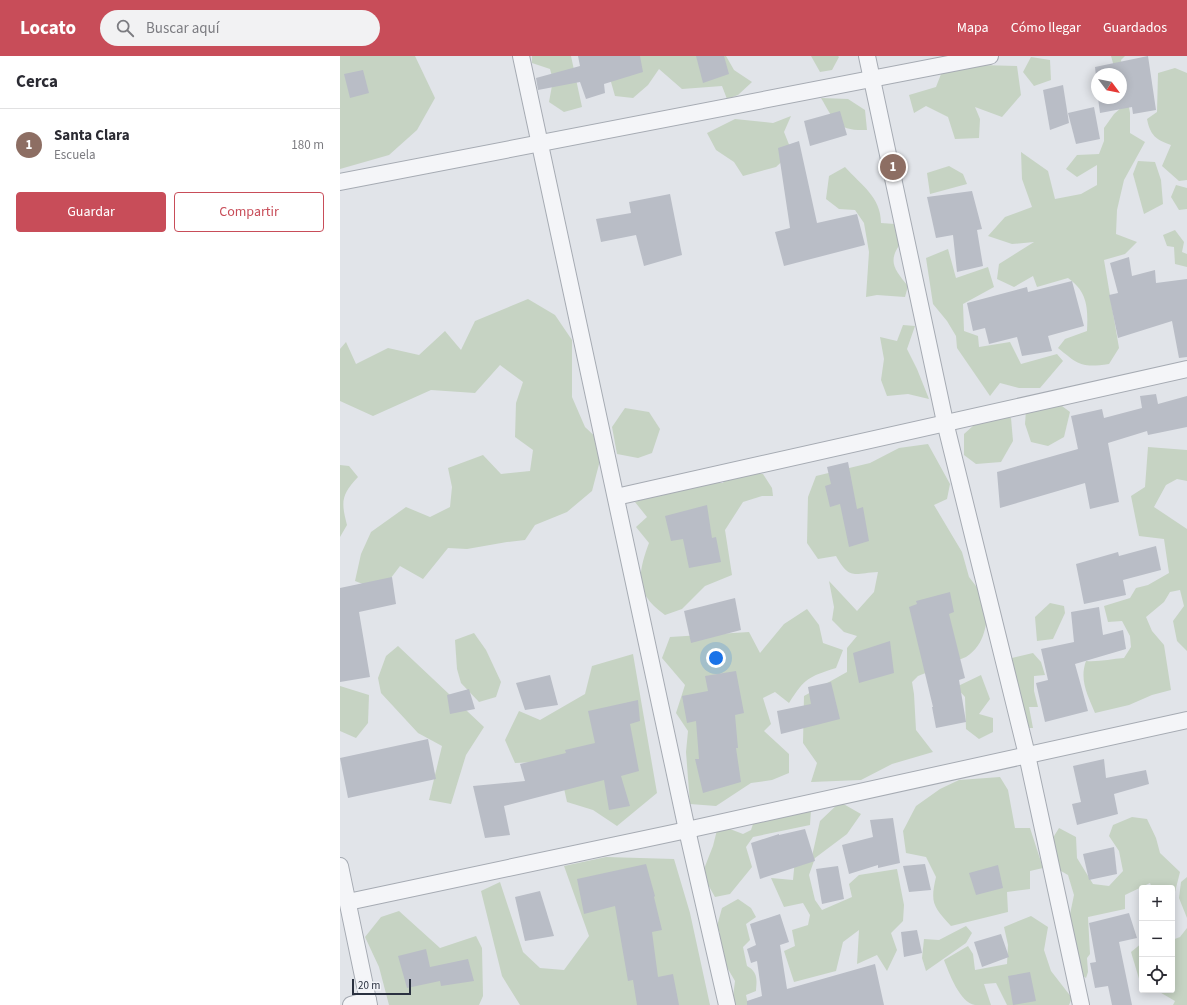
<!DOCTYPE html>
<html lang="es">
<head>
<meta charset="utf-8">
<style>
	:root { --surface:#fff; --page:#f2f2f3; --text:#2b2b33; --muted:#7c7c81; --line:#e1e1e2; --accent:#c84d59 }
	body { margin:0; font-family:"Source Sans 3",sans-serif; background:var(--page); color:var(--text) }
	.controls { position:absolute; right:12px; bottom:12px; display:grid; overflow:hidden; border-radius:4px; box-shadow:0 2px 10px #0003 }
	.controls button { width:36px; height:36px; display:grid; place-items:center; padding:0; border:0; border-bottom:1px solid var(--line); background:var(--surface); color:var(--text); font:20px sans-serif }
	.compass { position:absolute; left:751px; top:12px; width:36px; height:36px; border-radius:50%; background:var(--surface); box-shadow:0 2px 10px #0003; rotate:122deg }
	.scale { position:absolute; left:12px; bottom:10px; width:59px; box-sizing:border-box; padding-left:4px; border:2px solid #2a3140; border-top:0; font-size:11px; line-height:14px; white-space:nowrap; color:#2a3140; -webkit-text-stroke:3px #f1f3f7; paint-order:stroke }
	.you { position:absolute; left:376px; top:602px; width:14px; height:14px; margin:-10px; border:3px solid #fff; border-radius:50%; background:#1a73e8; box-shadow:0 0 0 6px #1a73e833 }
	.badge { display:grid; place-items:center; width:26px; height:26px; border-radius:50%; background:var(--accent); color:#fff; font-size:13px; font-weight:700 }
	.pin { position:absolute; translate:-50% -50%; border:2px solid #fff; box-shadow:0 1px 4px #0006 }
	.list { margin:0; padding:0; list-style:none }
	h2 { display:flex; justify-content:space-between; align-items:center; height:52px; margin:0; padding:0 16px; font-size:17px }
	h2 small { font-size:13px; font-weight:400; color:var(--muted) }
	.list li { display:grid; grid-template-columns:26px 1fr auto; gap:12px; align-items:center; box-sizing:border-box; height:72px; padding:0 16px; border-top:1px solid var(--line) }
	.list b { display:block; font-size:15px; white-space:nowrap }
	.list p { margin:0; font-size:13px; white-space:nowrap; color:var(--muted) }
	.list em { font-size:13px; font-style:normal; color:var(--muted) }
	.actions { display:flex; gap:8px; padding:12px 16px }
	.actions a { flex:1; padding:9px 0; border:1px solid var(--accent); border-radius:4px; text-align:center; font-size:14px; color:var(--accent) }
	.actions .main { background:var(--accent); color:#fff }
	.icon { flex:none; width:22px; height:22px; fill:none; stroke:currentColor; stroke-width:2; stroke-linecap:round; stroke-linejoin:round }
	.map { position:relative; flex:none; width:847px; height:949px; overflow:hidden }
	header { display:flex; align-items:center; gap:24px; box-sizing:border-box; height:56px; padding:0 20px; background:var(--accent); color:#fff }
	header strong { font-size:19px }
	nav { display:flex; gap:22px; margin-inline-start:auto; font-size:14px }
	.search { width:280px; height:36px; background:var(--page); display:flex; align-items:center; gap:10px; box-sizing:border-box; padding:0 14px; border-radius:22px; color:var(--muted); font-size:15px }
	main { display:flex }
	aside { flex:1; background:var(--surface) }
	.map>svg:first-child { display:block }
</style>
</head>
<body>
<header>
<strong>Locato</strong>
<div class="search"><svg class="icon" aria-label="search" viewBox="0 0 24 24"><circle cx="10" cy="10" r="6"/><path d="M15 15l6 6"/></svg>Buscar aquí</div>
<nav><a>Mapa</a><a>Cómo llegar</a><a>Guardados</a></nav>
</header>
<main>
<aside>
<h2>Cerca<small></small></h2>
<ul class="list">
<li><span class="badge" style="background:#8d6e63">1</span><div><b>Santa Clara</b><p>Escuela</p></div><em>180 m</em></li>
</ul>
<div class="actions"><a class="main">Guardar</a><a>Compartir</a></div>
</aside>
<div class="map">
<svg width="847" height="949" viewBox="0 0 847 949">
	<rect width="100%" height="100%" fill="#e1e4e9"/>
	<g fill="#c6d3c3">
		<path d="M0,0H75L95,42L77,74L49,99L0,113Z"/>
		<path d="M192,0H231L242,51L224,56L209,46L213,24L210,13L192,7Z"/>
		<path d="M272,0H386L394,14L412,26L398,39L387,43L382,30L342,33L319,13L308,29L293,42L275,40L271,26Z"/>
		<path d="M471,0H498L499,1L492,14L480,16Z"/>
		<path d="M771,0H785L781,4L790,57V77L805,86L784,124L777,154L776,178L797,186L785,198L764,204L779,292L769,308C741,312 739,309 718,292L725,283L747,275C748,253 748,236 728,222L697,231L693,220L674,231L657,223L659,208L694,186L672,188L648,180L665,161L692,151L682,123L681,96L708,115L715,143L741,138L757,129V109L737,121L726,113L737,99L759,98L764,85V72L774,58L782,51L781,18H776Z"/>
		<path d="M691,1L710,4L711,24L694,30L683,16Z"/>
		<path d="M640,9L677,10L681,39L662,61L635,51L640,63L639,82L615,83L608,61L586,50L574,57L569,39L596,31L603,13Z"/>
		<path d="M835,12L847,17V124L839,125L822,110L831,89C816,84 810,79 807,63L817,56L818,17Z"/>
		<path d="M481,42L508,43L525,54L527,74C497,75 495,66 481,42Z"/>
		<path d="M451,60L444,76L452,96L436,111L403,120L394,106L376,94L367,77L395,63L433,67Z"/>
		<path d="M798,105L815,106L821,124L823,148L804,158L793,118Z"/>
		<path d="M609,110L623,118L627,128L590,138L587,117Z"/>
		<path d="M505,111C521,129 541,141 541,167L555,168L563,184C547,204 553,212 568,230L565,241L537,239L526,241L529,196L524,167L515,154L499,153L486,143L489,120Z"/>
		<path d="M836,129L847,132V153L839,154L831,141Z"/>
		<path d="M835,174L844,186L842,196L847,198V211L835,208L834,191L827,190L823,179Z"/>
		<path d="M608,193L616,222L648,211L654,231L623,248L624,275L638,280L639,291L670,286L681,308L717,298L723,305L700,332H679L660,327L650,340L617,292L616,280L607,265L593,248L586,202Z"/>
		<path d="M188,243L215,259L232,284V341L245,371L264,389L252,435L227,456L195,469L185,484L167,486L127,493L108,492L83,523L60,510L41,535L15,525L21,498L31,476L66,451L90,461L110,451L112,431L108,412L143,399L161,418L190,415L193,394L175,381L176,347L183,326L160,309L135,337L91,334L33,360L0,345V293L6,286L16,308L48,292L79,299L105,275L121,294L135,265Z"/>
		<path d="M563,269L575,270L567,293L577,313L589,343L568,338L547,340L541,324L544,303L540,281L557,285Z"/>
		<path d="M718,347L730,356L724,381L708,390L691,386L685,368L686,354Z"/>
		<path d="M285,352L309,356L320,373L312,397L298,402L277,398L272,371Z"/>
		<path d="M643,361L671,362L673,385L661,406L636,408L624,399V378Z"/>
		<path d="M588,388L610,428L607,443L594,449L622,496L629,521L649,547C646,568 646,588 626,601L578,620L572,626L574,638L576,674L593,696L552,708L521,724L471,726L477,707L463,687L464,640L507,616V592L517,580L504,576L492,564L494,551L489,525L517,555L534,536L538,516C514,517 510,525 496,500L478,503L467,487L468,441L476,420L530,407L559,392Z"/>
		<path d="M808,391L847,394V425L837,423L826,429L814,451L847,473V595L837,585L833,565L844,550L840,534L830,536L824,546L806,561L812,575L824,589L831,634L812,639L789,649L755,657C748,640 739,624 746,605C759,606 771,603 784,602L791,591L790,580L782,565L768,566L764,550L790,542L796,532L808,529L829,517L824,483L799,480L791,440L805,431Z"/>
		<path d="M0,409L9,410L18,421C1,439 1,446 7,469L0,481Z"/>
		<path d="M406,417L423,418L432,432L433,440H422L403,446L385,474L392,519L365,530L342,553L325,559C295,538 297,519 309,487L296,471L307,461L295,446L357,427H383L385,423Z"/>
		<path d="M710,547L724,550L725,557L713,583L697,585L695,561Z"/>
		<path d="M467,553L479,569L483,587L503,594L496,612C468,621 465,622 449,647L435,636L423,642L431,668L424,675L449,698V717L432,724L411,727L376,750L350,748L346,696L348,675L336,657L345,629L322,602L330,581L409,576L420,597L444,568Z"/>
		<path d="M134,577L146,594L161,626L156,641L139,646L121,627L117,613L115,584Z"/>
		<path d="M58,590L144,671L126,699L111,748L89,744L102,690L78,677L41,637L38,622L46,600Z"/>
		<path d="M693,597L701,606L705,619L694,620V635L698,651H689L693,672H685L674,624L672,602Z"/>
		<path d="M293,598L317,737L277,770L253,754L227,746L218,705L175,707L165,684L179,655L200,664L245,638L252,610Z"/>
		<path d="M641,619L650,643L639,658L653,662V676L639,683L626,673L625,641L616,631Z"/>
		<path d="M0,630L29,639L28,667L16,682L0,675Z"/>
		<path d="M660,721L668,734L675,772H690L703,812L690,815V833L667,836L668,856L611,870C593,850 590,847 596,821L586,801L566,797L563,775L576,750L600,733L619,724Z"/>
		<path d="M500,746L521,758L507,778L475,802L469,819L475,844L482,854L512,841L509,828L519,819L557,813L564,849L563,865L551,877L557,894L547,915L537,899L517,908L519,874L503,886L496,915L454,926L444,895L455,890L452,874L468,869L470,859L463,847L444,851L431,822L453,824L455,803L472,800L480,765Z"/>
		<path d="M471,754L470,769L413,781L406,791L412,811L390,838L375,841L362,818L373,790L377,774L390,773L403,778L411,774L414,765Z"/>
		<path d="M792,761L807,763L816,782L820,797L840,816L834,840L832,842V832H812L810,827L785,839V853L748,861L750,898L747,902L748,916L746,922L738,916L729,863L734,839L728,819L714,811L711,785L719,772L736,781L737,802L753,828L769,830L783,815L779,795L769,780L773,769Z"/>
		<path d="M266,801L334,803L350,857L370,949H180L162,920L141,835L160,826L183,896L200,912L224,914L249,880L224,810Z"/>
		<path d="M847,821V862L839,842L841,826Z"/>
		<path d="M398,843L411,852L416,861L406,868L410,884L403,891L407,910C418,916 417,924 416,935L406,939L408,949H392L395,925L378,896L380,877L377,870L382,852Z"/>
		<path d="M59,855L100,892L136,880L142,892L143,940L139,949H49L39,911L25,881L41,861Z"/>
		<path d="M691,860L708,871L704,894L711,915L732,942L729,949H667L656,927L644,928L651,949C646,949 640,949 635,949C620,947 609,917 604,904L628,890L633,898L635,914L667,908L668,889L664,871Z"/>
		<path d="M626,870L632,877L626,887L586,915L582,902L584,883L599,884Z"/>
		<path d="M847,872V949H833L835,945L816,934H832V884L840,881Z"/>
		<path d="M802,887V927L800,926L791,896Z"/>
	</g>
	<g fill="#b9bdc6">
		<path d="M238,0H300L303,16L264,28L265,37L246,43L240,26L198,34L196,22L240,10Z"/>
		<path d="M356,0H384L389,18L363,27Z"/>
		<path d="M808,0L816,54L793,58L792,51L760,57L758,42H781V18H757V30L755,11Z"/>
		<path d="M23,14L29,37L10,42L4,18Z"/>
		<path d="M723,29L729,67L710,74L703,34Z"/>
		<path d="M754,51L760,83L736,88L728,57Z"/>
		<path d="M500,55L507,79L470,90L464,65Z"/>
		<path d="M459,85L477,167L517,158L525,189L444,210L435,176L450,172L438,92Z"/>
		<path d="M632,135L642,173L637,174L643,210L617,216L613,179L596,182L587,141Z"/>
		<path d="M330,138L342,199L304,210L296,179L261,186L256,163L291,157L289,146Z"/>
		<path d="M789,201L792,220L815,214L816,227L847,223V301L839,302L832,265L778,282L769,239L778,237L770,207Z"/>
		<path d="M732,225L744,270L708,280L712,295L682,300L677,281L649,288L645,272L633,275L627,247L687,231L688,236Z"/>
		<path d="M816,338L818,348L847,340V371L808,379L807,375L768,387L779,446L750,453L745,427L660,452L657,416L738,393L731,360L762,353L764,362L802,352L800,340Z"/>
		<path d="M508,406L517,453L523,451L529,485L509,491L500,448L490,451L485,430L491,428L487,411Z"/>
		<path d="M367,449L372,482L376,481L381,506L349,512L343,483L331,485L325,460Z"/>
		<path d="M816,490L821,514L783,524L786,539L744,548L736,508L778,496L779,500Z"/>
		<path d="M52,521L56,548L19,556L30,621L0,626V532Z"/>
		<path d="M610,536L614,556L609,558L625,622L619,624L626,666L596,672L592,651H593L569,551L577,548L576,545Z"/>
		<path d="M395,542L401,574L351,587L344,555Z"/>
		<path d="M759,551L763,579L783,574L786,593L735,608L748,655L705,666L696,627L708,624L701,593L734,586L731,556Z"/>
		<path d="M550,585L554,617L519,627L513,597Z"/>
		<path d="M396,615L404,657L395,659L398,692H396L401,726L363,737L355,703H359L356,665L347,667L342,640L368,635L365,620Z"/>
		<path d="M210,619L218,649L185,654L176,627Z"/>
		<path d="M491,626L500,663L441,678L437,655L471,648L468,631Z"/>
		<path d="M129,633L135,653L110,658L107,639Z"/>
		<path d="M298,644L300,665L290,668L299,715L281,720L290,750L269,754L264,724L164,750L170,779L145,782L133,730L185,725L180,708L226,697L225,694L255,687L248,655Z"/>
		<path d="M88,683L96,723L8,742L0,702Z"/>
		<path d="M764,703L766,722L806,714L809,728L774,738L778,758L737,769L732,748L741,746L733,710Z"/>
		<path d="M553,762L560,807L538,812V809L509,818L502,789L533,781L530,764Z"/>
		<path d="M465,773L475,805L420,823L411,787L439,778V779Z"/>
		<path d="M774,791L777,818L749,824L743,798Z"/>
		<path d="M306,808L315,840L314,841L322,874L312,876L318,921L333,918L339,949H297L293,924L288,925L275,850L244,858L237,823Z"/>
		<path d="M585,808L591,834L569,836L563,810Z"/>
		<path d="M658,809L663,832L636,839L629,817Z"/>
		<path d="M498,810L504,843L482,848L476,813Z"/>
		<path d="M200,835L214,880L185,885L175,841Z"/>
		<path d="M789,857L797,882L779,886L792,949H772L768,930L755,932L750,907L756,906L749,867Z"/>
		<path d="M440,858L449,886L440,889L447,933L535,908L544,949H407V945L422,940L417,905L411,907L407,893L416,889L410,868Z"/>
		<path d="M577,874L582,897L564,901L561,876Z"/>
		<path d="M661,878L669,901L642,911L634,886Z"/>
		<path d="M86,893L90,911L128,903L134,925L101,930L100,925L67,932L58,900Z"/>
		<path d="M690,916L696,945L673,949L668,920Z"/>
	</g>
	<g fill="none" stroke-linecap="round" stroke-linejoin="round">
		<defs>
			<g id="minor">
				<path d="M181,0L347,774L387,949"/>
				<path d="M527,0L605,366L687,699L741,949"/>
				<path d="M0,126L650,0"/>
				<path d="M276,441L847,313"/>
				<path d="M0,810L29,949"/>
				<path d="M8,846L347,774L847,664"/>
				<path d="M11,949L28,944"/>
			</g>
		</defs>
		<use href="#minor" stroke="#a6abb3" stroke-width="18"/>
		<use href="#minor" stroke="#f4f5f8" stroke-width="16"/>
	</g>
</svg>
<div class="controls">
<button>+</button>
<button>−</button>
<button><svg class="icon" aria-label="locate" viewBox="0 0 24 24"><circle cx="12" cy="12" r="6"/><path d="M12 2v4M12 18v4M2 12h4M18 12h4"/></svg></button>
</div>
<svg class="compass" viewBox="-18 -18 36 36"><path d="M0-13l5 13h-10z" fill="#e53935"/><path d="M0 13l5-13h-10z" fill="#7c7c81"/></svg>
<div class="scale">20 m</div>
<div class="you"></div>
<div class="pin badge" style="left:553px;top:111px;background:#8d6e63">1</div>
</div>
</main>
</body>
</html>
